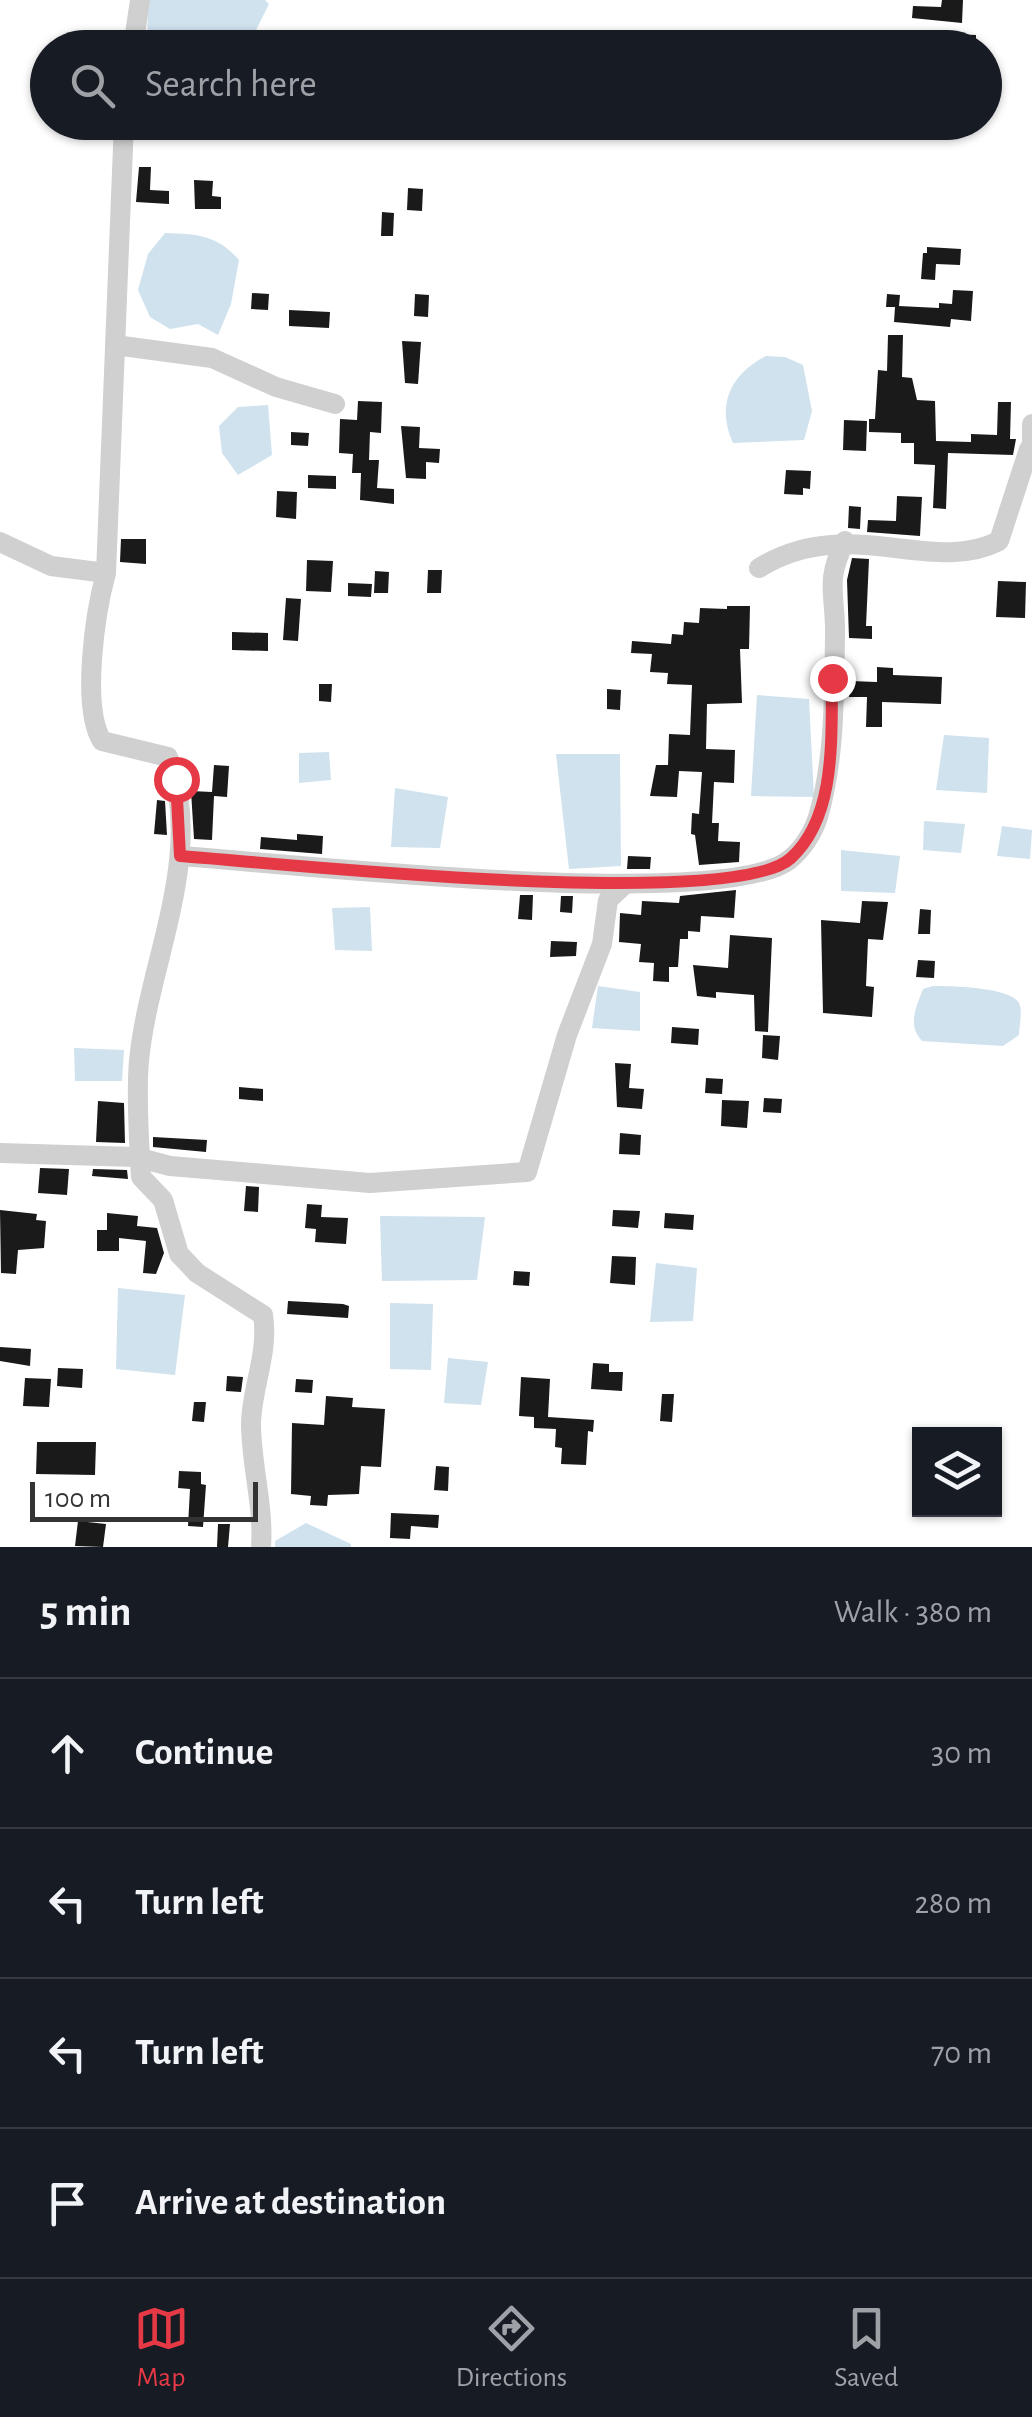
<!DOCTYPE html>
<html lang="en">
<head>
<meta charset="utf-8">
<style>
	:root { --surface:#171b24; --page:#20242c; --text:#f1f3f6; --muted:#9ea1a6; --line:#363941; --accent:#e63946 }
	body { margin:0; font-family:"Alegreya Sans",sans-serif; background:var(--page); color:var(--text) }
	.controls { position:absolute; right:30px; bottom:30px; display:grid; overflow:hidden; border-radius:0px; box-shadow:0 2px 8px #0004 }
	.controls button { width:90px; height:90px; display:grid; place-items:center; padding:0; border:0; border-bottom:2px solid var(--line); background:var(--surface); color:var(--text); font:50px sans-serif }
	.scale { position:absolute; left:30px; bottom:25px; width:228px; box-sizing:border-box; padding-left:10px; border:5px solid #333; border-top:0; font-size:28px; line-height:35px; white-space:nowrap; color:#333; -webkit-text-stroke:8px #fff; paint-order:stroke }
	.stop { position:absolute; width:30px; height:30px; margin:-22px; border:8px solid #e63946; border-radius:50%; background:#fff }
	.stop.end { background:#e63946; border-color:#fff; box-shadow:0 2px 10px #0008 }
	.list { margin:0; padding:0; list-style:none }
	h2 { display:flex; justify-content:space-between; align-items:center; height:130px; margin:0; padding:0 40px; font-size:42px }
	h2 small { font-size:32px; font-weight:400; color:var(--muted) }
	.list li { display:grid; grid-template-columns:65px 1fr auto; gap:30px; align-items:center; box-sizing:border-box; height:150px; padding:0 40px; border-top:2px solid var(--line) }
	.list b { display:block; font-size:38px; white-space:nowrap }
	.list em { font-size:32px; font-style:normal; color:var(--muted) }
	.icon { flex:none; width:55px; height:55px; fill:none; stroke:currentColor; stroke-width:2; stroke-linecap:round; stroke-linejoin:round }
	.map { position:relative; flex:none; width:1032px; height:1547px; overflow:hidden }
	.search { position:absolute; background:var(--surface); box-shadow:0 2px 8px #0004; left:30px; right:30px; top:30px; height:110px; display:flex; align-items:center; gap:25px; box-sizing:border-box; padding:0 35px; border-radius:55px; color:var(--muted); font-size:38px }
	.sheet { height:730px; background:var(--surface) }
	nav { display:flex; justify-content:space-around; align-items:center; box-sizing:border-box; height:140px; border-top:2px solid var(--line); background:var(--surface); font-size:28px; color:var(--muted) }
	nav a { display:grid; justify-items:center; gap:5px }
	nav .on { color:var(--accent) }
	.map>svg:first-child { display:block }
</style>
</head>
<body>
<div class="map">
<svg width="1032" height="1547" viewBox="0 0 1032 1547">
	<rect width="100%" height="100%" fill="#fff"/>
	<g fill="#cfe2ee">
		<path d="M148,0H265L269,4L252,38V47L147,48Z"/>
		<path d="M165,233C198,234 217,235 239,260L231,304L218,335L198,324L170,329L150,317L138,290L148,254Z"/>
		<path d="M766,356L785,357L803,365L812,411L804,440L733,443C716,405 730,375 766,356Z"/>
		<path d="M268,405L272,455L238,475L222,453L219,426L238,407Z"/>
		<path d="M757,695L809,699L814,797L751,796Z"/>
		<path d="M944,735L989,738L987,793L936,790Z"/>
		<path d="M329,752L331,780L299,783V753Z"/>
		<path d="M556,754H620L621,866L569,869Z"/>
		<path d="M395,788L448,797L440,848L391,847Z"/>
		<path d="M924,821L965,824L961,853L923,850Z"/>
		<path d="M1002,826L1032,830L1030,859L997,856Z"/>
		<path d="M841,850L900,856L895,893L841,891Z"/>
		<path d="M370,907L372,951L335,950L332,908Z"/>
		<path d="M598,986L640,992V1031L592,1028Z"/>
		<path d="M933,986C951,986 1010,987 1019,1003C1023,1011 1019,1026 1019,1035L1003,1046L922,1041C907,1025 916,1008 923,989Z"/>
		<path d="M74,1048L124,1050L122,1081H75Z"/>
		<path d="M380,1216L485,1217L477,1280L382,1281Z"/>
		<path d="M656,1263L697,1268L693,1321L650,1322Z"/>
		<path d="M118,1288L185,1295L175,1375L116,1369Z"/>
		<path d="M390,1303L433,1304L431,1370L390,1369Z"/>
		<path d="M448,1358L488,1362L481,1405L444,1403Z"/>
		<path d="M306,1523L351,1544V1547H275V1541Z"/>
	</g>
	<g fill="#1a1a1a">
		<path d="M942,0H963L962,23L912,18L913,6L941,7Z"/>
		<path d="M953,34L976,35V48H952Z"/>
		<path d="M139,167H151L150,190L169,191V204L136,202Z"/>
		<path d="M194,180L213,181L212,196L221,197V209H195Z"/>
		<path d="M408,188L423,189L422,211L407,210Z"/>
		<path d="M382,212L394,213L393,236H381Z"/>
		<path d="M927,247L961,249L960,265L936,264L935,280L921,279L923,253H927Z"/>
		<path d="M953,290L973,291L971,321L951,319L950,327L894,322L895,307H886L887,294L900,295L899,306L939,308V303L952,304Z"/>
		<path d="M252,293L269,294L268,310L251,309Z"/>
		<path d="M415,294L429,295L428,317L414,316Z"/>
		<path d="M289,310L330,312L329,328L289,326Z"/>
		<path d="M888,335H903L902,377L912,378L917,400L935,401L936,441L971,442V434L997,435L998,402H1011L1010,439H1016L1013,455L948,453L946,509L933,508L935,465L914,464V443H901V433L869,432V419H875L878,370L887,371Z"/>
		<path d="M402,341L421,342L418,384L405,383Z"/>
		<path d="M358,401L382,402L381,433L370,432L369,460H379L377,488L394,489V504L360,500L361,473H352L353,454L339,453L340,419L357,420Z"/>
		<path d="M844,420L867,421L866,451L843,450Z"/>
		<path d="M401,426L420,427L419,448L440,449L439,463L426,462V479L406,478Z"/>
		<path d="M291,432L309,433L308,446L291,445Z"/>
		<path d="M786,470L811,471L810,489L803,488V495L784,494Z"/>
		<path d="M308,475L336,476V489L308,488Z"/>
		<path d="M277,491L297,492L296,519L276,517Z"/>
		<path d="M897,496L922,497L920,536L867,532L868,520L896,521Z"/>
		<path d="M849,506L861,507L860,529L848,528Z"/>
		<path d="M121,539H146V564L120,562Z"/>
		<path d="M852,558L869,559L866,626H872V639L849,638L847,580Z"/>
		<path d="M307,560L333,561L331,592L306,591Z"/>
		<path d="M428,570H442L441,593H427Z"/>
		<path d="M375,571L389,572L388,593H374Z"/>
		<path d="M998,581L1026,582L1025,618L996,617Z"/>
		<path d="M348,583L372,584L371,597L348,596Z"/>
		<path d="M286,598L301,599L298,641L283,640Z"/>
		<path d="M727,606H750L749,649H740L742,703L707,704L706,749L735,750L734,783L714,782L712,823H719L718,841L740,842L739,862L699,865L695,835L691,834L692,813L699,814L702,772L679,771L677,797L650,796L656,765H668L669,734L690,735L692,685L667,684L668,673L650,672L652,654L631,653L632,641L671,644L672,634L683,635L684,622L699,623L700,608L727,609Z"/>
		<path d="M232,632L268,633V651L232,650Z"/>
		<path d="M877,667L893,668V675L942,677L941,704L882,702V727H866L867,697H849L850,681L877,682Z"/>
		<path d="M319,684H332L331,702L319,701Z"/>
		<path d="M607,689L621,690L620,710L607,709Z"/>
		<path d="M214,765L229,766L227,797L214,796L212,840L194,839L191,791L212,792Z"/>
		<path d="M157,800L165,801L167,835L154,834Z"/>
		<path d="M297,834L323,836L322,854L260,849L261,837L297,840Z"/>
		<path d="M628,856L651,857L650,869H627Z"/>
		<path d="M736,890L734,918L701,916L700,932L688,931V939H680L678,967H669V982L653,981L654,963L639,962L641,944L619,942L620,913L641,915L642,901L679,903L680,896Z"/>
		<path d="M520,895H533L532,920L518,919Z"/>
		<path d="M561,896H573L572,913L560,912Z"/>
		<path d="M862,901L888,902L883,940L868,939L866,986L874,987L872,1017L823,1013L821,920L860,923Z"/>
		<path d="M920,909L931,910L930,934H918Z"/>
		<path d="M730,935L772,938L768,1032L755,1031L754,995L716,992V998L697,996L693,965L728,968Z"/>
		<path d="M551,941L577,942L576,956L550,957Z"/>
		<path d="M918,960L935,961L934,978L916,977Z"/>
		<path d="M672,1027L699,1029L698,1045L671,1043Z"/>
		<path d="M763,1035L780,1036L778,1060L762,1058Z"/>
		<path d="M615,1063L631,1064L629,1088L644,1089L642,1109L617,1107Z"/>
		<path d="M706,1078L723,1079L722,1094L705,1093Z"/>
		<path d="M239,1087L263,1089V1101L239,1099Z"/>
		<path d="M764,1098L782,1099L781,1113L763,1112Z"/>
		<path d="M722,1100L749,1101L747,1128L721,1126Z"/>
		<path d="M98,1101L124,1103L125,1143L96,1142Z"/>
		<path d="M620,1133L641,1135L640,1155L619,1154Z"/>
		<path d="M153,1137L207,1140L206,1152L153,1147Z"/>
		<path d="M40,1168L69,1169L67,1195L38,1193Z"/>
		<path d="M93,1169L127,1170L128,1179L92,1176Z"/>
		<path d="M246,1186L259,1187L258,1212L244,1211Z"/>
		<path d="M307,1204L322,1205L321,1217L348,1218L346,1244L315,1242L316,1229L305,1228Z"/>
		<path d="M0,1210L37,1214L36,1220L46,1221L44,1248L18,1250L16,1274L1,1273Z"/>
		<path d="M613,1210L640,1211L638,1228L612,1226Z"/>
		<path d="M107,1213L138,1216L137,1226L157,1228L164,1253L156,1274L143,1273L146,1241L119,1238V1251H97V1230H107Z"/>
		<path d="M665,1213L694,1215L693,1230L664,1228Z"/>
		<path d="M612,1256L636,1257L635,1285L610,1283Z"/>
		<path d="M514,1271L530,1272L529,1286L513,1285Z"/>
		<path d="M288,1301L343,1304L349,1306L348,1318L287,1314Z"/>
		<path d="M0,1347L31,1349L30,1366L0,1361Z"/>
		<path d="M593,1363L609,1364V1372H623L622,1391L591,1389Z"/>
		<path d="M58,1368L83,1369L82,1388L57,1386Z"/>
		<path d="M227,1376L243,1377L241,1392L226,1391Z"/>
		<path d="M521,1377L550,1379L548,1417L594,1420L593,1432L588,1431L586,1465L561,1464L562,1448L555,1447L556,1429L534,1428V1417L519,1416Z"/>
		<path d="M25,1378L51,1379L49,1407L23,1406Z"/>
		<path d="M296,1379L313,1380L312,1393L295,1392Z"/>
		<path d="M662,1394H674L672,1422L660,1421Z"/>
		<path d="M326,1396L353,1398L352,1407L385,1409L381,1467L361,1466L359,1494L328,1495L327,1506L310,1505L311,1496L291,1494L292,1423L324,1425Z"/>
		<path d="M194,1402H206L204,1422L192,1421Z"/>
		<path d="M37,1442H96L95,1475L36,1474Z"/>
		<path d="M436,1466L449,1467L448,1491L434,1490Z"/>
		<path d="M179,1471L201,1472V1484L206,1485L203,1527L188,1526L190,1489L178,1488Z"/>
		<path d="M391,1513L439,1515L438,1528L411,1526L410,1539L390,1538Z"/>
		<path d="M78,1521L106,1524L103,1547L75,1546Z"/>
		<path d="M218,1524H230L228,1547H217Z"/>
	</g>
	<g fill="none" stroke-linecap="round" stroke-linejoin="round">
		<g stroke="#d0d0d0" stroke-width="20">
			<path d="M133,48L140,0"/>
			<path d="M115,345L212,358L276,387L335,404"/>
			<path d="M1032,424V449"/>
			<path d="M0,542L51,566L106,573C95,613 81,707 102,741L168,757C206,855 148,963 139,1061C136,1093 139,1144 141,1177L163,1200L179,1254L197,1273L263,1315C269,1353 252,1386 251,1423C251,1465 264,1505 261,1547"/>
			<path d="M759,568C848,513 931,576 999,541L1029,449"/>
			<path d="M106,573L124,122"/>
			<path d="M180,856C284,863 722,912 789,860C802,850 813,833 818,817C835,759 834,696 835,636C836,593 824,584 845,541"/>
			<path d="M0,1153L136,1157L170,1166L370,1183L527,1172L567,1035L602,944L608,900L624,885"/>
		</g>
	</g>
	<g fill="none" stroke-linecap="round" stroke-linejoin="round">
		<path stroke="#e63946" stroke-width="12" d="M176,779L180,856C278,863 733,912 791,858C837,816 831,736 832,678"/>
	</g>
</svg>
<div class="controls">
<button><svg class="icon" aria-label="layers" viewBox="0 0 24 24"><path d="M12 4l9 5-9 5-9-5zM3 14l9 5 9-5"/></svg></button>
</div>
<div class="scale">100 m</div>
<div class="stop" style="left:176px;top:779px"></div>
<div class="stop end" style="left:832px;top:678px"></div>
<div class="search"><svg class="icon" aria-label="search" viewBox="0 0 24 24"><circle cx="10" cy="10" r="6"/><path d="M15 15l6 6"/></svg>Search here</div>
</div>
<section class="sheet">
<h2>5 min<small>Walk · 380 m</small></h2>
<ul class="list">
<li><svg class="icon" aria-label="ahead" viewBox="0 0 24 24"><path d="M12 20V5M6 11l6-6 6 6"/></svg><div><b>Continue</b></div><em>30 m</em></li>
<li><svg class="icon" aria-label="left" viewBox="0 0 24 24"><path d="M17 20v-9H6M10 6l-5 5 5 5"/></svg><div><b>Turn left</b></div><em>280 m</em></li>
<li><svg class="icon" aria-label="left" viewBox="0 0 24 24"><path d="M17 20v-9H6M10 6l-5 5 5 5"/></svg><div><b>Turn left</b></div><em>70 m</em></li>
<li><svg class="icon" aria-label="arrive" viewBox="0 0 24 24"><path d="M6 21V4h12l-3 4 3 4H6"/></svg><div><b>Arrive at destination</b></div></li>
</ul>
</section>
<nav>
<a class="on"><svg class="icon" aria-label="map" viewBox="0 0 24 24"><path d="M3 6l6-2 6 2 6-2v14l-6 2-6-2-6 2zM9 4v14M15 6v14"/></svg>Map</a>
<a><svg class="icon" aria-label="directions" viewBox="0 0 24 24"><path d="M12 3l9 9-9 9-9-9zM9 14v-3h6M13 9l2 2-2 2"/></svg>Directions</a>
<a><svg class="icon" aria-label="saved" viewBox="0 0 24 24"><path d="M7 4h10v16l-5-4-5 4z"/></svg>Saved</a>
</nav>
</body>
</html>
